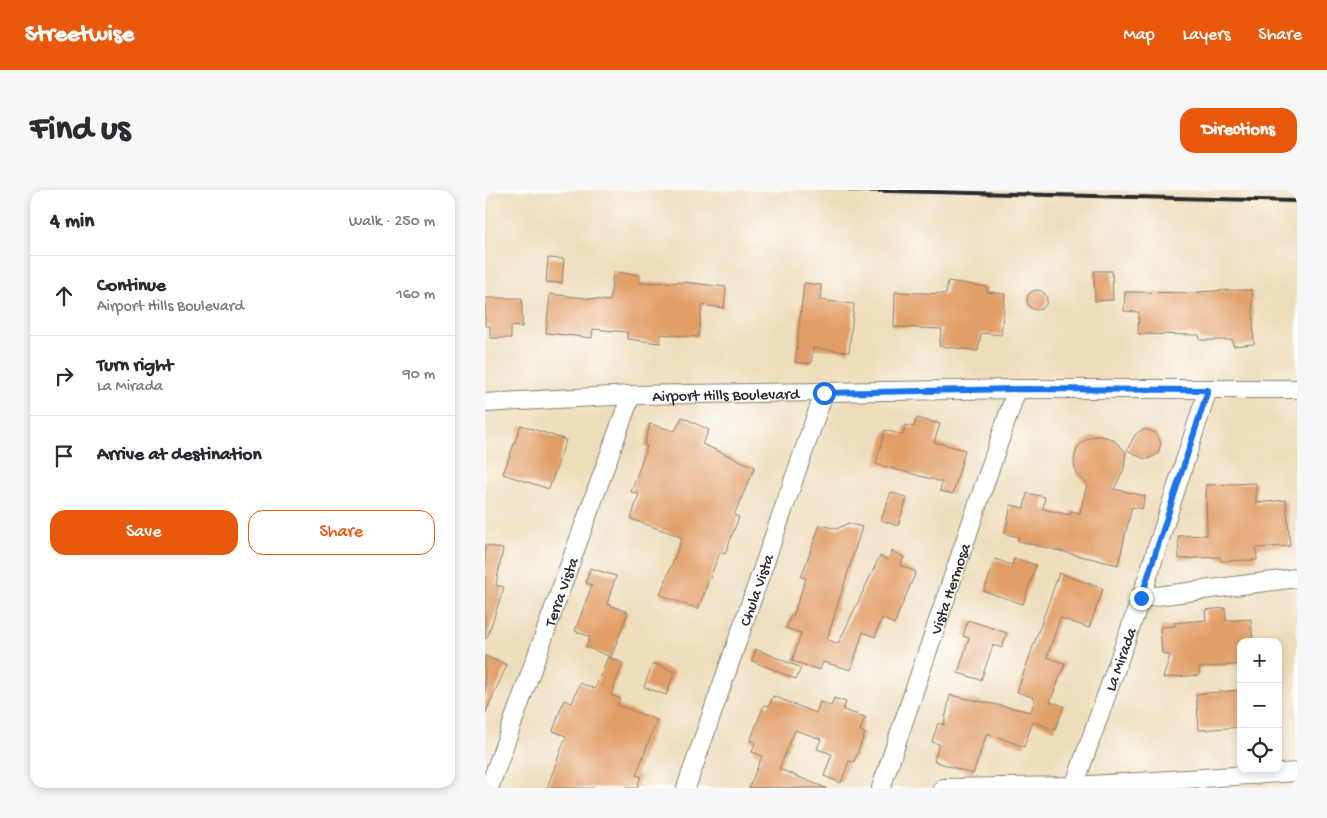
<!DOCTYPE html>
<html lang="en">
<head>
<meta charset="utf-8">
<style>
	:root { --surface:#fff; --page:#f7f7f7; --text:#2b2b33; --muted:#7c7c81; --line:#e1e1e2; --accent:#ea580c }
	body { margin:0; font-family:"Gochi Hand",sans-serif; background:var(--page); color:var(--text) }
	.controls { position:absolute; right:15px; bottom:15px; display:grid; overflow:hidden; border-radius:10px; box-shadow:0 2px 8px #0003 }
	.controls button { width:45px; height:45px; display:grid; place-items:center; padding:0; border:0; border-bottom:1px solid var(--line); background:var(--surface); color:var(--text); font:25px sans-serif }
	.stop { position:absolute; width:15px; height:15px; margin:-11px; border:4px solid #1a73e8; border-radius:50%; background:#fff }
	.stop.end { background:#1a73e8; border-color:#fff; box-shadow:0 1px 5px #0008 }
	.list { margin:0; padding:0; list-style:none }
	h2 { display:flex; justify-content:space-between; align-items:center; height:65px; margin:0; padding:0 20px; font-size:21px }
	h2 small { font-size:16px; font-weight:400; color:var(--muted) }
	.list li { display:grid; grid-template-columns:32px 1fr auto; gap:15px; align-items:center; box-sizing:border-box; height:80px; padding:0 20px; border-top:1px solid var(--line) }
	.list b { display:block; font-size:19px; white-space:nowrap }
	.list p { margin:0; font-size:16px; white-space:nowrap; color:var(--muted) }
	.list em { font-size:16px; font-style:normal; color:var(--muted) }
	.actions { display:flex; gap:10px; padding:15px 20px }
	.actions a { flex:1; padding:11px 0; border:1px solid var(--accent); border-radius:15px; text-align:center; font-size:18px; color:var(--accent) }
	.actions .main { background:var(--accent); color:#fff }
	.icon { flex:none; width:28px; height:28px; fill:none; stroke:currentColor; stroke-width:2; stroke-linecap:round; stroke-linejoin:round }
	.map { position:relative; flex:none; width:812px; height:598px; overflow:hidden; border-radius:15px }
	header { display:flex; align-items:center; gap:30px; box-sizing:border-box; height:70px; padding:0 25px; background:var(--accent); color:#fff }
	header strong { font-size:24px }
	nav { display:flex; gap:28px; margin-inline-start:auto; font-size:18px }
	.intro { display:flex; align-items:center; justify-content:space-between; box-sizing:border-box; height:120px; padding:0 30px }
	h1 { margin:0; font-size:35px }
	.button { padding:12px 22px; border-radius:15px; background:var(--accent); color:#fff; font-size:18px; font-weight:700 }
	main { display:flex; gap:30px; padding:0 30px }
	aside { flex:1; background:var(--surface); border-radius:15px; box-shadow:0 2px 8px #0003 }
	.map>svg:first-child { display:block }
</style>
</head>
<body>
<header>
<strong>Streetwise</strong>
<nav><a>Map</a><a>Layers</a><a>Share</a></nav>
</header>
<div class="intro"><h1>Find us</h1><a class="button">Directions</a></div>
<main>
<aside>
<h2>4 min<small>Walk · 250 m</small></h2>
<ul class="list">
<li><svg class="icon" aria-label="ahead" viewBox="0 0 24 24"><path d="M12 20V5M6 11l6-6 6 6"/></svg><div><b>Continue</b><p>Airport Hills Boulevard</p></div><em>160 m</em></li>
<li><svg class="icon" aria-label="right" viewBox="0 0 24 24"><path d="M7 20v-9h11M14 6l5 5-5 5"/></svg><div><b>Turn right</b><p>La Mirada</p></div><em>90 m</em></li>
<li><svg class="icon" aria-label="arrive" viewBox="0 0 24 24"><path d="M6 21V4h12l-3 4 3 4H6"/></svg><div><b>Arrive at destination</b></div></li>
</ul>
<div class="actions"><a class="main">Save</a><a>Share</a></div>
</aside>
<div class="map">
<svg width="812" height="598" viewBox="0 0 812 598">
	<rect width="100%" height="100%" fill="#fff"/>
	<filter id="ink" filterUnits="userSpaceOnUse"><feTurbulence type="fractalNoise" baseFrequency=".02" numOctaves="2"/><feDisplacementMap in="SourceGraphic" scale="10" xChannelSelector="R" yChannelSelector="G"/><feConvolveMatrix kernelMatrix="1 2 1 2 8 2 1 2 1" color-interpolation-filters="sRGB"/></filter>
	<filter id="wash" filterUnits="userSpaceOnUse"><feTurbulence type="fractalNoise" baseFrequency=".0096" numOctaves="4" result="noise"/><feDisplacementMap in="SourceGraphic" scale="20" xChannelSelector="R" yChannelSelector="G"/><feGaussianBlur stdDeviation="1.12" result="paint"/><feColorMatrix in="noise" values="0 0 0 0 0 0 0 0 0 0 0 0 0 0 0 0 0 1.4 0 .05"/><feComposite in="paint" operator="in"/></filter>
	<g filter="url(#wash)">
		<rect width="100%" height="100%" fill="#edb"/>
		<g id="blocks">
			<g fill="#e19d65">
				<path d="M63,68L79,69L77,93L61,92Z"/>
				<path d="M609,81H627L628,110L610,111Z"/>
				<path d="M128,82L155,85V93L198,92L241,97L239,118L217,115L213,147L176,144L175,153L142,149V142L108,139L107,148L61,143L65,104L125,111Z"/>
				<path d="M463,91L502,97V102L520,104L516,145L496,143L493,161L454,156L457,139L409,137L410,102L461,104Z"/>
				<path d="M319,93L336,95L335,110L369,114L364,162L328,158L326,174L310,172Z"/>
				<circle cx="552" cy="110" r="10"/>
				<path d="M744,100H767L769,154L748,156V150H715L714,145L653,144L654,122L639,121L640,102L714,103L713,102Z"/>
				<path d="M0,108H37V137L26,136V148H5V136H0Z"/>
				<path d="M197,227L224,240L217,254L270,277L249,325L254,327L240,364L235,362L213,419L175,405L197,348L194,346L146,329L154,304L146,302L162,256H159L165,234L190,241Z"/>
				<path d="M432,228L455,234L449,252L480,260L468,304L455,301L457,292L391,274L400,240L418,245L420,235L429,237Z"/>
				<path d="M36,235L81,250L64,299L18,284Z"/>
				<path d="M660,239L671,243L676,253L673,264L663,269L657,268L642,260L650,245L655,241Z"/>
				<path d="M614,246L622,247L629,250L641,262L639,279L629,299L660,306L657,319L647,317L633,375L533,351L534,347L520,344L526,315L539,318L542,303L560,307L558,319L585,325L586,321L595,323L602,294L594,287L590,280L589,272L590,264L593,257L599,251L606,247Z"/>
				<path d="M771,293V313L801,310L805,356L771,358L772,370L736,371L735,367L694,369L693,346L722,345L721,295Z"/>
				<path d="M406,302L422,308L413,336L396,330Z"/>
				<path d="M363,333L377,337L342,449L353,454L395,366L403,370L407,361L419,367L415,375L431,382L409,434L397,428L390,447L378,442L366,480L338,472L335,480L307,471L316,443L301,438L306,425L308,426L321,388L316,387L335,335L352,339Z"/>
				<path d="M0,355L18,359L11,395L19,397L2,448H0Z"/>
				<path d="M529,368L551,375L538,414L499,401L510,369L527,375Z"/>
				<path d="M105,378L131,386L122,414L143,422L126,467L101,457L105,447L90,441L107,395L101,393Z"/>
				<path d="M574,383L618,399L604,438L575,428L562,467L580,474L565,512L579,516L570,540L548,532L539,557L502,543L488,584L449,571L454,554L447,552L453,533L459,535L465,505L546,522L550,508L532,502Z"/>
				<path d="M740,418L741,431L766,429L768,452H756V474L714,478V485L678,488L685,466L677,463L675,437L690,436L689,433L721,430L720,420Z"/>
				<path d="M483,430L522,443L517,458L508,455L496,490L473,483L484,448L478,446Z"/>
				<path d="M271,459L316,478L311,489L267,471Z"/>
				<path d="M0,466L22,475L0,524Z"/>
				<path d="M123,467L138,473L126,505L135,509L132,515L172,530L151,585L156,586L152,598H62L81,546L68,541L79,510L87,513L95,493L110,499Z"/>
				<path d="M168,473L190,482L181,505L159,497Z"/>
				<path d="M756,500V537L714,540L711,504Z"/>
				<path d="M288,506L331,523L335,512L346,516L349,508L361,512L358,520L380,527L375,541L380,543L369,572L364,571L356,593L339,586L347,564L332,559L336,549L310,540L294,579L341,598H264L277,566L267,562L270,552L265,551L279,515L284,516Z"/>
			</g>
		</g>
	</g>
	<g filter="url(#ink)">
		<use href="#blocks" fill-opacity="0" stroke="#8c8473" stroke-width="1"/>
		<g fill="none" stroke-linecap="round" stroke-linejoin="round">
			<defs>
				<g id="street">
					<path id="s1" d="M0,213L146,205L532,199H812"/>
					<path d="M656,408L812,388"/>
					<path id="s2" d="M589,596L656,408L723,199"/>
					<path id="s3" d="M4,598L146,205"/>
					<path id="s4" d="M201,598L339,203"/>
					<path id="s5" d="M396,598L532,199"/>
					<path d="M458,598L589,596L812,582"/>
				</g>
			</defs>
			<use href="#street" stroke="#8c8473" stroke-width="20"/>
			<use href="#street" stroke="#fff" stroke-width="18"/>
			<path stroke="#2b2b2b" stroke-width="4" d="M365,0L812,11"/>
		</g>
	</g>
	<g fill="none" stroke-linecap="round" stroke-linejoin="round" filter="url(#ink)">
		<path stroke="#1a73e8" stroke-width="6" d="M339,203L532,199L723,200L656,408"/>
	</g>
	<g text-anchor="middle" stroke-width="4" stroke-linejoin="round" paint-order="stroke">
		<g font-size="16" fill="#2b2b2b" stroke="#fff">
			<text dy="6" stroke="none"><textPath href="#s1" startOffset="241">Airport Hills Boulevard</textPath></text>
			<text dy="6" stroke="none"><textPath href="#s5" startOffset="211">Vista Hermosa</textPath></text>
			<text dy="6" stroke="none"><textPath href="#s4" startOffset="210">Chula Vista</textPath></text>
			<text dy="6" stroke="none"><textPath href="#s3" startOffset="209">Terra Vista</textPath></text>
			<text dy="6" stroke="none"><textPath href="#s2" startOffset="135">La Mirada</textPath></text>
		</g>
	</g>
</svg>
<div class="controls">
<button>+</button>
<button>−</button>
<button><svg class="icon" aria-label="locate" viewBox="0 0 24 24"><circle cx="12" cy="12" r="6"/><path d="M12 2v4M12 18v4M2 12h4M18 12h4"/></svg></button>
</div>
<div class="stop" style="left:339px;top:203px"></div>
<div class="stop end" style="left:656px;top:408px"></div>
</div>
</main>
</body>
</html>
